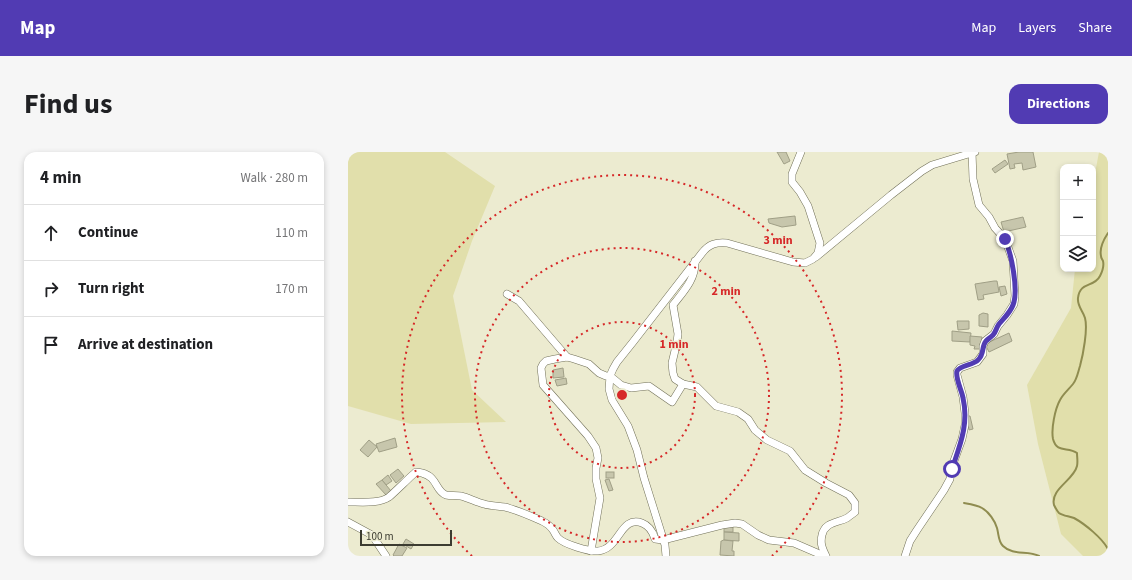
<!DOCTYPE html>
<html lang="en">
<head>
<meta charset="utf-8">
<style>
	:root { --surface:#fff; --page:#f6f6f6; --text:#202124; --muted:#757577; --line:#e0e0e0; --accent:#513bb3 }
	body { margin:0; font-family:"Source Sans 3",sans-serif; background:var(--page); color:var(--text) }
	.controls { position:absolute; right:12px; top:12px; display:grid; overflow:hidden; border-radius:8px; box-shadow:0 2px 6px #0003 }
	.controls button { width:36px; height:36px; display:grid; place-items:center; padding:0; border:0; border-bottom:1px solid var(--line); background:var(--surface); color:var(--text); font:20px sans-serif }
	.scale { position:absolute; left:12px; bottom:10px; width:92px; box-sizing:border-box; padding-left:4px; border:2px solid #3c3c31; border-top:0; font-size:11px; line-height:14px; white-space:nowrap; color:#3c3c31; -webkit-text-stroke:3px #ecebd0; paint-order:stroke }
	.stop { position:absolute; width:12px; height:12px; margin:-9px; border:3px solid #513bb3; border-radius:50%; background:#fff }
	.stop.end { background:#513bb3; border-color:#fff; box-shadow:0 1px 4px #0008 }
	.list { margin:0; padding:0; list-style:none }
	h2 { display:flex; justify-content:space-between; align-items:center; height:52px; margin:0; padding:0 16px; font-size:17px }
	h2 small { font-size:13px; font-weight:400; color:var(--muted) }
	.list li { display:grid; grid-template-columns:26px 1fr auto; gap:12px; align-items:center; box-sizing:border-box; height:56px; padding:0 16px; border-top:1px solid var(--line) }
	.list b { display:block; font-size:15px; white-space:nowrap }
	.list em { font-size:13px; font-style:normal; color:var(--muted) }
	.icon { flex:none; width:22px; height:22px; fill:none; stroke:currentColor; stroke-width:2; stroke-linecap:round; stroke-linejoin:round }
	.map { position:relative; flex:none; width:760px; height:404px; overflow:hidden; border-radius:12px }
	header { display:flex; align-items:center; gap:24px; box-sizing:border-box; height:56px; padding:0 20px; background:var(--accent); color:#fff }
	header strong { font-size:19px }
	nav { display:flex; gap:22px; margin-inline-start:auto; font-size:14px }
	.intro { display:flex; align-items:center; justify-content:space-between; box-sizing:border-box; height:96px; padding:0 24px }
	h1 { margin:0; font-size:28px }
	.button { padding:10px 18px; border-radius:12px; background:var(--accent); color:#fff; font-size:14px; font-weight:700 }
	main { display:flex; gap:24px; padding:0 24px }
	aside { flex:1; background:var(--surface); border-radius:12px; box-shadow:0 2px 6px #0003 }
	.map>svg:first-child { display:block }
</style>
</head>
<body>
<header>
<strong>Map</strong>
<nav><a>Map</a><a>Layers</a><a>Share</a></nav>
</header>
<div class="intro"><h1>Find us</h1><a class="button">Directions</a></div>
<main>
<aside>
<h2>4 min<small>Walk · 280 m</small></h2>
<ul class="list">
<li><svg class="icon" aria-label="ahead" viewBox="0 0 24 24"><path d="M12 20V5M6 11l6-6 6 6"/></svg><div><b>Continue</b></div><em>110 m</em></li>
<li><svg class="icon" aria-label="right" viewBox="0 0 24 24"><path d="M7 20v-9h11M14 6l5 5-5 5"/></svg><div><b>Turn right</b></div><em>170 m</em></li>
<li><svg class="icon" aria-label="arrive" viewBox="0 0 24 24"><path d="M6 21V4h12l-3 4 3 4H6"/></svg><div><b>Arrive at destination</b></div></li>
</ul>
</aside>
<div class="map">
<svg width="760" height="404" viewBox="0 0 760 404">
	<rect width="100%" height="100%" fill="#ecebd0"/>
	<g fill="#e1dfab">
		<path d="M0,0H97L147,34L124,89L105,144L124,238L158,270L63,272L0,254Z"/>
		<path d="M751,0H760V404H735L713,382L690,292L679,233L723,156L727,117H745V32Z"/>
	</g>
	<g fill="none" stroke-linecap="round" stroke-linejoin="round">
		<g stroke="#8f8c50" stroke-width="2">
			<path d="M760,81C756,87 751,95 753,104C753,106 754,107 755,109C756,113 754,120 752,124C746,136 732,129 730,146C729,154 735,159 737,166C740,177 735,203 732,214C730,220 729,227 725,232C721,237 715,242 712,248C707,257 703,277 705,287C709,302 720,294 729,301C729,305 730,310 729,314C726,328 702,337 706,353C707,355 709,359 711,361C715,364 721,364 726,366C737,372 754,386 760,397"/>
			<path d="M616,351C622,352 629,353 634,356C641,360 647,369 649,376C651,383 650,389 655,394C665,404 680,398 691,404"/>
		</g>
	</g>
	<g fill="#c7c6ac" stroke="#a09f86">
		<path d="M429,0H438L442,9L436,12Z"/>
		<path d="M671,0H685L688,15L675,18L674,11L666,12L667,16L662,17L659,2Z"/>
		<path d="M657,8L660,12L647,21L644,17Z"/>
		<path d="M447,64L448,73L434,75L421,71L420,67Z"/>
		<path d="M675,65L678,75L656,80L653,70Z"/>
		<path d="M646,129H649L651,140L635,143L636,147L630,148L627,132Z"/>
		<path d="M657,134L659,142L653,144L651,135Z"/>
		<path d="M635,161L640,162V175L631,174V163Z"/>
		<path d="M609,169H621V177L610,178Z"/>
		<path d="M604,179L623,181L622,190L604,189Z"/>
		<path d="M661,181L664,189L641,200L637,192Z"/>
		<path d="M622,184L634,185L633,197H626L627,194L622,193Z"/>
		<path d="M215,216L216,225L205,226V218Z"/>
		<path d="M218,226L219,232L209,234L207,228Z"/>
		<path d="M619,264H622L625,277L621,278Z"/>
		<path d="M47,286L49,295L31,300L28,292Z"/>
		<path d="M21,288L29,295L20,305L12,298Z"/>
		<path d="M50,317L56,324L48,331L42,323Z"/>
		<rect x="258" y="320" width="8" height="6"/>
		<path d="M40,323L44,329L38,333L34,328Z"/>
		<path d="M261,327L265,338L261,339L257,328Z"/>
		<path d="M34,328L43,339L38,343L28,332Z"/>
		<path d="M376,373L385,374V380H376Z"/>
		<path d="M376,380L391,381V389L376,388Z"/>
		<path d="M58,387L66,392L63,397L55,392Z"/>
		<path d="M375,388L385,389L384,399H386V404L372,403L373,389H374Z"/>
		<path d="M51,392L59,396L54,404H46L45,403Z"/>
	</g>
	<g fill="none" stroke-linecap="round" stroke-linejoin="round">
		<defs>
			<g id="street">
				<path d="M468,105L543,43L574,19L584,13L627,0"/>
				<path d="M347,109C348,127 335,140 325,153L330,182L329,190L324,211L325,221L327,227L335,232L349,235L368,254L390,260L400,267L407,278L419,288L442,299L457,318L478,331L501,343L507,351V360C504,362 502,364 499,366C489,371 477,370 474,383C472,391 474,396 478,404"/>
				<path d="M159,142L171,149L219,205"/>
				<path d="M0,350C13,350 31,352 41,345C46,341 66,321 68,320C69,320 74,321 74,321C90,325 87,339 98,343C103,344 108,343 113,344C121,346 128,350 136,352C142,354 150,354 157,355C165,357 185,365 194,369C198,371 203,375 205,378C207,381 208,384 210,386C216,392 241,400 250,399C272,397 272,363 294,371C302,374 305,380 307,387L315,388L374,373L387,371L394,372L410,383L421,388L446,391L476,404"/>
				<path d="M0,370L24,383L38,404"/>
				<path d="M243,399L252,346L248,327V316L250,306L248,296L240,284L195,233L193,216L195,212L198,209L207,207L219,205L226,207L241,212L251,221L258,224H262L273,233L283,236L301,234L324,250L335,232"/>
				<path d="M318,404L317,393L296,326L289,298L280,274L264,248L261,237L262,224L265,217L269,210L285,190L354,101C361,92 368,90 379,91L445,110L457,111L465,107L470,101L472,91L460,54L452,40L444,30V22L453,0"/>
				<path d="M557,404L562,389L569,378L596,338L602,327L603,317L614,287L617,273V261L615,245L609,223V220L612,216L629,210L635,202V194L637,189L646,182L650,174L659,163L666,152L667,144L665,109L657,87L647,76L641,65L631,53L625,27L624,0"/>
			</g>
		</defs>
		<use href="#street" stroke="#717058" stroke-width="8"/>
		<use href="#street" stroke="#fff" stroke-width="7"/>
	</g>
	<g fill="none" stroke-linecap="round" stroke-linejoin="round">
		<path stroke="#513bb3" stroke-width="5" d="M604,317C612,293 621,272 615,246C614,239 607,226 609,219C612,213 626,213 630,208C637,201 633,195 638,189C640,187 643,185 645,183C648,180 648,176 651,172C656,166 662,161 665,153C671,138 663,101 657,87"/>
	</g>
	<g fill="none" stroke="#d62828" stroke-width="2" stroke-dasharray="2 4">
		<circle cx="274" cy="243" r="73"/>
		<circle cx="274" cy="243" r="147"/>
		<path d="M124 404A220 220 0 1 1 424 404"/>
	</g>
	<circle cx="274" cy="243" r="6" fill="#d62828" stroke="#ecebd0" stroke-width="2"/>
	<g font-size="12" text-anchor="middle" font-weight="bold" fill="#d62828" stroke="#ecebd0" stroke-width="3" stroke-linejoin="round" paint-order="stroke">
		<text x="430" y="92">3 min</text>
		<text x="378" y="143">2 min</text>
		<text x="326" y="196">1 min</text>
	</g>
</svg>
<div class="controls">
<button>+</button>
<button>−</button>
<button><svg class="icon" aria-label="layers" viewBox="0 0 24 24"><path d="M12 4l9 5-9 5-9-5zM3 14l9 5 9-5"/></svg></button>
</div>
<div class="scale">100 m</div>
<div class="stop" style="left:604px;top:317px"></div>
<div class="stop end" style="left:657px;top:87px"></div>
</div>
</main>
</body>
</html>
